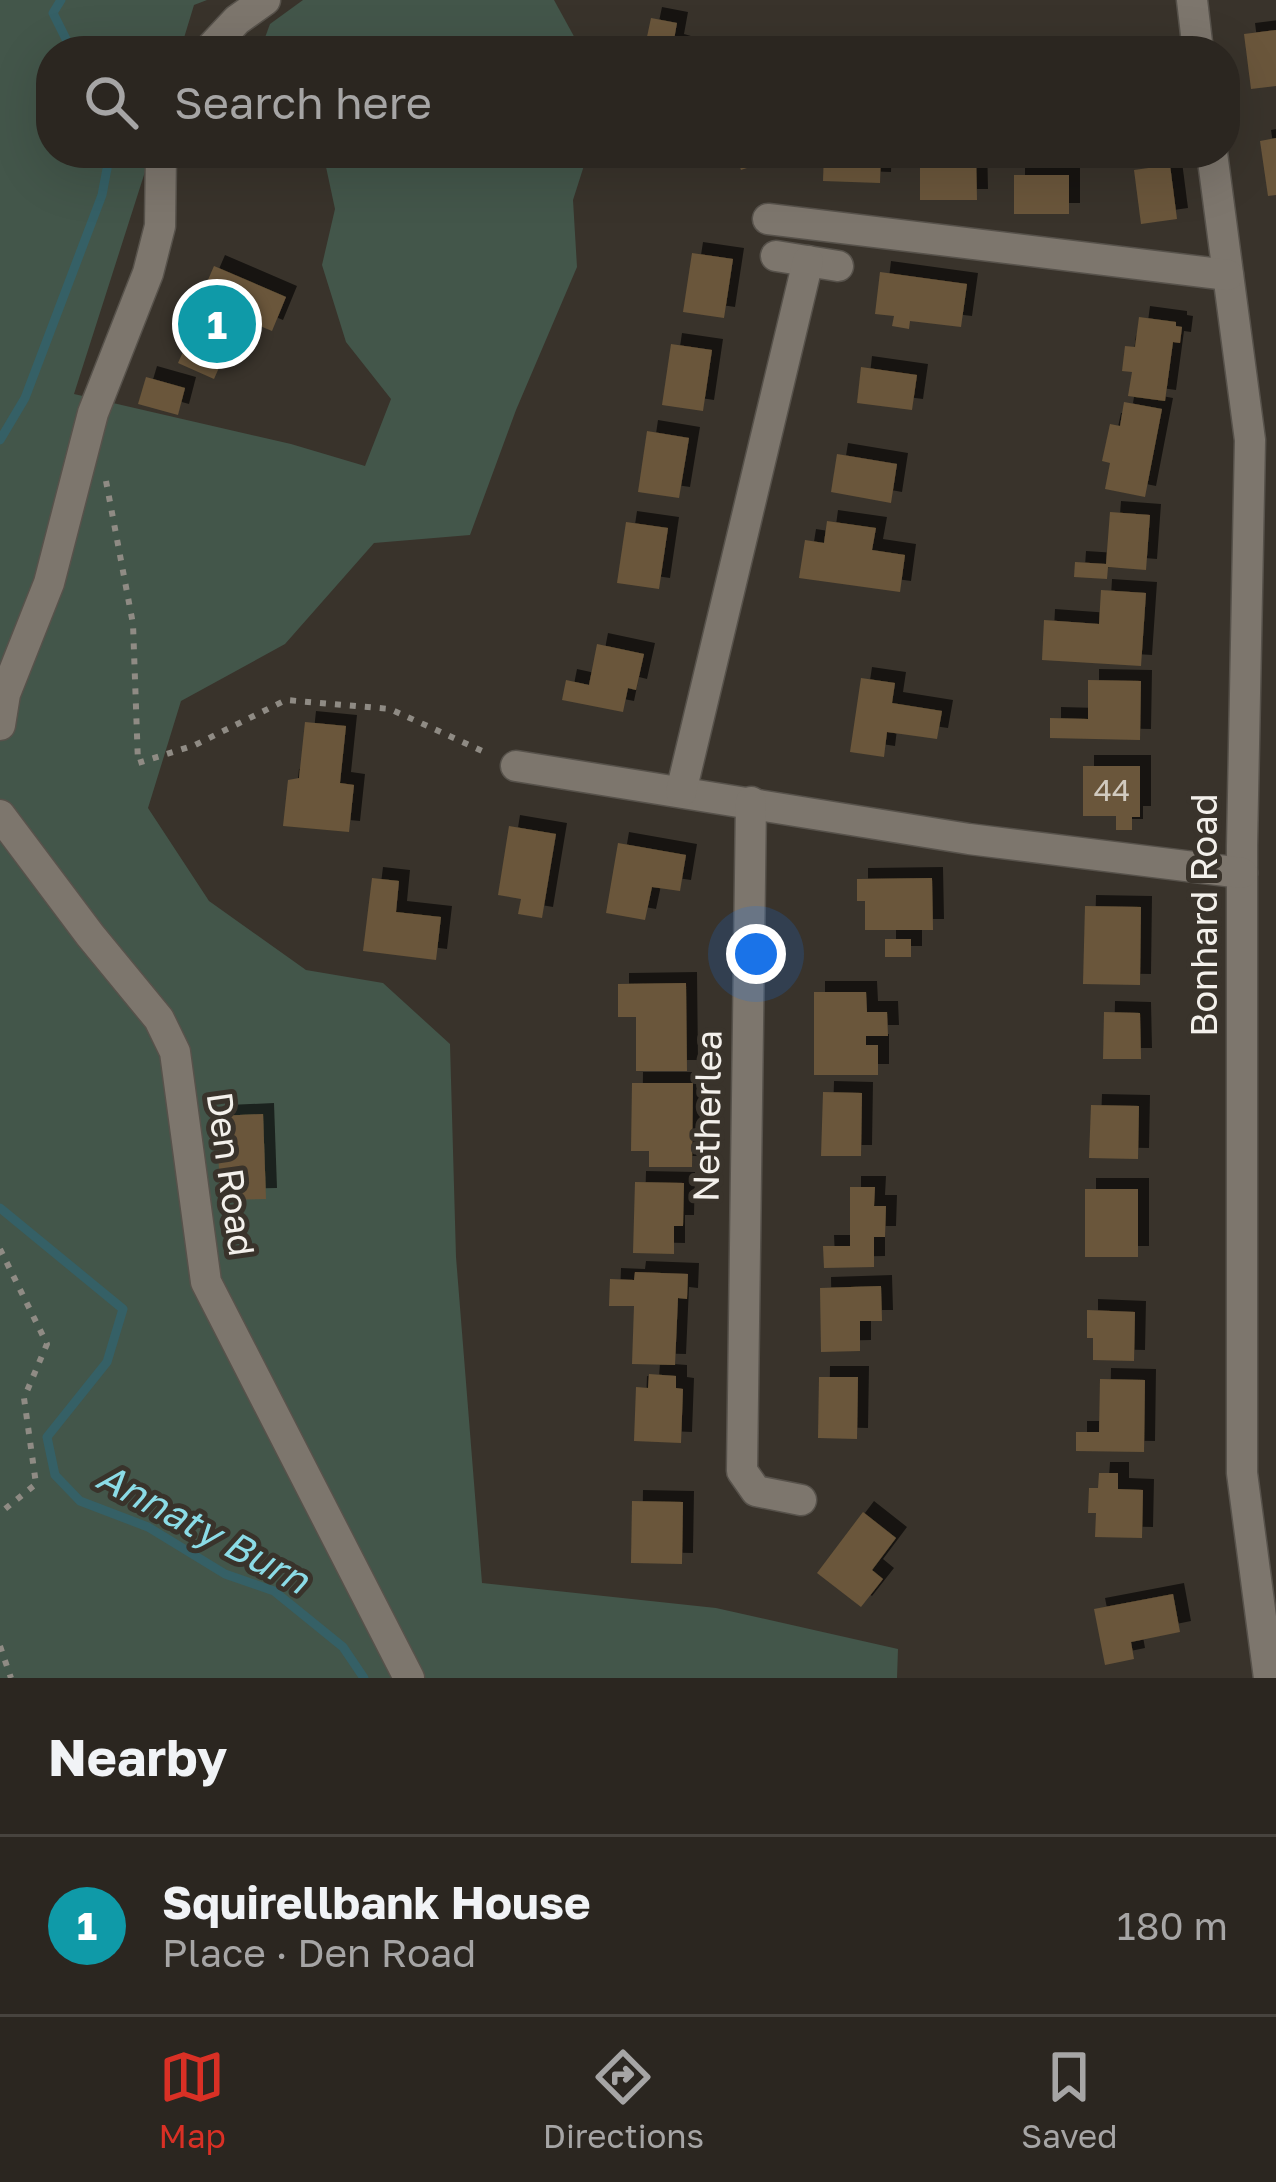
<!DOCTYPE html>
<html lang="en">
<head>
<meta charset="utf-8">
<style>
	:root { --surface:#2b2620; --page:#332e29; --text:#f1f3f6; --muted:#a6a5a5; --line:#47433e; --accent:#d93025 }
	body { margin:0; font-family:"Golos Text",sans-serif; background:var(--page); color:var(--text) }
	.you { position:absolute; left:756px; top:954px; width:42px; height:42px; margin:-30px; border:9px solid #fff; border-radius:50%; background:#1a73e8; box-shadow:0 0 0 18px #1a73e833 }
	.badge { display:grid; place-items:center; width:78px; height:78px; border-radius:50%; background:var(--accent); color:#fff; font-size:39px; font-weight:700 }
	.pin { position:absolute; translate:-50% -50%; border:6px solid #fff; box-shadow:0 3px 12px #0006 }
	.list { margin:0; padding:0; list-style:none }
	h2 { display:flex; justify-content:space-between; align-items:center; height:156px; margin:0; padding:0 48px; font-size:51px }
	h2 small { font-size:39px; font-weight:400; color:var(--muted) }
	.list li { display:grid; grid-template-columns:78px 1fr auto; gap:36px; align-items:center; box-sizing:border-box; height:180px; padding:0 48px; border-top:3px solid var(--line) }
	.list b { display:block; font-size:45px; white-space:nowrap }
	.list p { margin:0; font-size:39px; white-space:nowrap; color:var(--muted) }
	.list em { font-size:39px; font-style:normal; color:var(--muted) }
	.icon { flex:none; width:66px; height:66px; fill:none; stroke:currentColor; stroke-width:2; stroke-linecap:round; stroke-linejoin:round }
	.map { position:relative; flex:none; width:1276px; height:1678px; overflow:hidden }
	.search { position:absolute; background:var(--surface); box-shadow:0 12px 48px #0002; left:36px; right:36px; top:36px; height:132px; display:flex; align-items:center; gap:30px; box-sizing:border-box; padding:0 42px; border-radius:48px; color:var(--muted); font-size:45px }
	.sheet { height:336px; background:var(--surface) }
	nav { display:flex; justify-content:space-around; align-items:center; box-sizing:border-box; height:168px; border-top:3px solid var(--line); background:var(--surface); font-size:33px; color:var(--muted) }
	nav a { display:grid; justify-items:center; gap:6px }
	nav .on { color:var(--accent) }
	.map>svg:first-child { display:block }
</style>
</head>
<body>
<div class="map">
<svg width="1276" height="1678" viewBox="0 0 1276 1678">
	<defs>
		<filter id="shadow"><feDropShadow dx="11" dy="-11" stdDeviation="0" flood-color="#0009"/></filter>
	</defs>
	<rect width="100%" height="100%" fill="#39332b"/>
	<g fill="#43564a">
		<path d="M0,0H207L194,5L180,51H51V153H151L74,394L291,444L365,466L391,399L346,342L322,265L335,209L323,153H588L573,200L577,267L516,410L470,535L374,543L285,644L181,701L148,808L209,901L306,970L383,983L450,1044L456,1257L482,1583L716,1608L898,1649L897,1678H0Z"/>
		<path d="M303,0H554L582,51H260L270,24Z"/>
	</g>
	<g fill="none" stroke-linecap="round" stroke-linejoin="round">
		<g stroke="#356066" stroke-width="9">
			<path d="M61,0L53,13L72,51"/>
			<path d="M0,440L25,398L102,195L110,153"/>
			<path d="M0,1208L123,1309L107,1362L47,1437L55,1475L80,1501L148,1527L225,1574L274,1591L343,1647L364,1678"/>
		</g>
	</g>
	<g fill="#6a563a" filter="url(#shadow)">
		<path d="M651,18L677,23L673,45L694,51H644Z"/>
		<path d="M1276,30V86L1251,89L1244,34Z"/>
		<path d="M1276,138V195L1268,196L1260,141Z"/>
		<path d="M735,153H788L789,154L741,170Z"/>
		<path d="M824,153H881L880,183L823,181Z"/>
		<path d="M948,153H976L977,200H920V163L948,162Z"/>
		<path d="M1170,165L1177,219L1141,224L1134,170Z"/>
		<rect x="1014" y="175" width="55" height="39"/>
		<path d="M692,253L733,259L724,318L683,312Z"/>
		<path d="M214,266L286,297L272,331L241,318L214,379L178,363L204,305L198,303Z"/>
		<path d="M880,272L967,284L961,327L910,321L909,329L892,326L894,316L875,314Z"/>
		<path d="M1139,317L1176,322V326L1182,327L1180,343L1173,342L1165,401L1128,396L1132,372L1122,371L1125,346L1135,347Z"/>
		<path d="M671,344L712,350L703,411L662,405Z"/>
		<path d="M861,367L917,375L912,410L857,403Z"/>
		<path d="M146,377L185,388L178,415L138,404Z"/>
		<path d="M1124,402L1162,409L1145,497L1105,489L1110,463L1102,461L1110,424L1120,426Z"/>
		<path d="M647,431L689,438L679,498L638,492Z"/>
		<path d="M837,454L897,464L891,503L831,492Z"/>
		<path d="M1110,512L1150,515L1146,570L1108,567L1107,579L1074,577L1075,562L1106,564Z"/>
		<path d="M827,521L876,528L872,550L905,555L900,592L799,578L805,540L824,543Z"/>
		<path d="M626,522L668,528L659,589L617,583Z"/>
		<path d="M1101,590L1146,593L1141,666L1042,660L1044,620L1099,624Z"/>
		<path d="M597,644L644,654L636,690L628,688L623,712L562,700L566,680L589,685Z"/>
		<path d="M861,678L895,683L892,703L942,711L937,739L887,732L884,757L850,752Z"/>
		<path d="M1088,680L1141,681L1140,740L1050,738V718L1088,719Z"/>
		<path d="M305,722L346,726L340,783L354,785L349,832L283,826L288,780L299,778Z"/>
		<path d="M1083,766H1140V817H1132V830H1116V816H1083Z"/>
		<path d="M509,826L556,834L542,918L518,914L521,899L498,895Z"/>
		<path d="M618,843L686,855L680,891L652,887L645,920L606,913Z"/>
		<path d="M372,878L399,881L396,912L441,917L436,960L363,951Z"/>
		<path d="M932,878L933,930H865V901H857V879Z"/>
		<path d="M1085,906L1141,907L1140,985L1083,984Z"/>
		<rect x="885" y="939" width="26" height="18"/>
		<path d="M686,983L687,1071H636V1017H618V984Z"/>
		<path d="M814,992H866L867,1012H887L888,1036H866V1045H878V1075H814Z"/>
		<path d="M1104,1012L1140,1013L1141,1059H1103Z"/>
		<path d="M632,1083H693L692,1167H649V1151H631Z"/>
		<path d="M823,1092L862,1093L861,1156H821Z"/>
		<path d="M1091,1105L1139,1106L1138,1159L1089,1158Z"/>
		<path d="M263,1114L266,1199L220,1200L217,1116Z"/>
		<path d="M635,1182L684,1183L683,1226H674V1254L633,1253Z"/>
		<path d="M850,1187H875L874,1206H886L885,1237H874V1267L824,1268L823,1246H850Z"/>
		<rect x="1085" y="1189" width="53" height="68"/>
		<path d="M635,1272L688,1274L687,1299L678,1298L675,1365L632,1364L634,1306H609L610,1279L634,1280Z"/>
		<path d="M881,1286L882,1321H860V1351L821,1352L820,1288Z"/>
		<path d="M1087,1310L1135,1312L1134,1361L1093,1360V1338H1087Z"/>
		<path d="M649,1374L676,1376V1388L683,1389L681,1443L634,1441L636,1387L648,1388Z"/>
		<path d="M819,1377H858L857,1439L818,1438Z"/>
		<path d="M1100,1379L1145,1380L1144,1452L1076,1451V1432H1099Z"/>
		<path d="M1099,1473H1118V1489L1143,1490L1142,1538L1095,1537L1096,1513H1088L1089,1488H1098Z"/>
		<path d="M632,1501L683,1502L682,1564L631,1563Z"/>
		<path d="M863,1512L896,1538L872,1570L883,1579L861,1607L817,1573Z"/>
		<path d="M1173,1594L1180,1632L1131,1642L1134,1659L1105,1665L1094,1609Z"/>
	</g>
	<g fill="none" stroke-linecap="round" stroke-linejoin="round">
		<defs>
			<g id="minor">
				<path d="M1192,0L1198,51"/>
				<path d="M208,51L237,20L265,0"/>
				<path d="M1212,153L1250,440L1242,846V1473L1269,1678"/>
				<path d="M768,219L1228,275"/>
				<path d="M776,256L838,266"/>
				<path d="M0,725L5,694L49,583L93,413L148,273L160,226L161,153"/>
				<path d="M516,766L969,839L1242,873"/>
				<path d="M681,792L808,261"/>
				<path d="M751,802L742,1471L756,1491L801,1500"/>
				<path d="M0,815L90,935L159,1019L175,1052L206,1282L409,1678"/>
			</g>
		</defs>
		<use href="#minor" stroke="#57524b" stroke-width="33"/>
		<g stroke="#8f8b84" stroke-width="6" stroke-dasharray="6 9" stroke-linecap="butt">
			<path d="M106,481L133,624L138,763L195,745L286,700L390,709L489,754"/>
			<path d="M0,1249L47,1344L24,1398L36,1484L0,1513"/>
			<path d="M0,1646L11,1678"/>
		</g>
		<use href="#minor" stroke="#7d766d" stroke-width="30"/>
	</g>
	<g text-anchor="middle" stroke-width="10" stroke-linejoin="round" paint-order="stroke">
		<g font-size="30" fill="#d1cabf">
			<text x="1112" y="801">44</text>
		</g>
		<g font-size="36" fill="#f3f0eb" stroke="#39332b">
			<text transform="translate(1204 915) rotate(-90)" y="13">Bonhard Road</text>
			<text transform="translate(707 1116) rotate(-89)" y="13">Netherlea</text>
			<text transform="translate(231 1174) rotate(82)" y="13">Den Road</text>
		</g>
		<g font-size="39" font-style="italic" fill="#8bdbe6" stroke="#39332b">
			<text transform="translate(203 1528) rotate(28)" y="14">Annaty Burn</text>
		</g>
	</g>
</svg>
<div class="you"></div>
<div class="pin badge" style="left:217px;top:324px;background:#0f9aa8">1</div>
<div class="search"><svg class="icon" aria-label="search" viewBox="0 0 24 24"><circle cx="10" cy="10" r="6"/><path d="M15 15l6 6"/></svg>Search here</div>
</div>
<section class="sheet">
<h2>Nearby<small></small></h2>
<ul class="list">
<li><span class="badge" style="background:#0f9aa8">1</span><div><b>Squirellbank House</b><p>Place · Den Road</p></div><em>180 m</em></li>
</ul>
</section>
<nav>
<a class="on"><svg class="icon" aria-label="map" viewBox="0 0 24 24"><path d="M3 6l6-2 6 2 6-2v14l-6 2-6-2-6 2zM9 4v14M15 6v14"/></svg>Map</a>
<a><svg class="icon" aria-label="directions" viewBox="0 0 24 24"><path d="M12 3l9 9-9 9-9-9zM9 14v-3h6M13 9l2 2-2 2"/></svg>Directions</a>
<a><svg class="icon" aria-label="saved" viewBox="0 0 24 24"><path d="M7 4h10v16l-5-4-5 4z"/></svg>Saved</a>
</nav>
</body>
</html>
